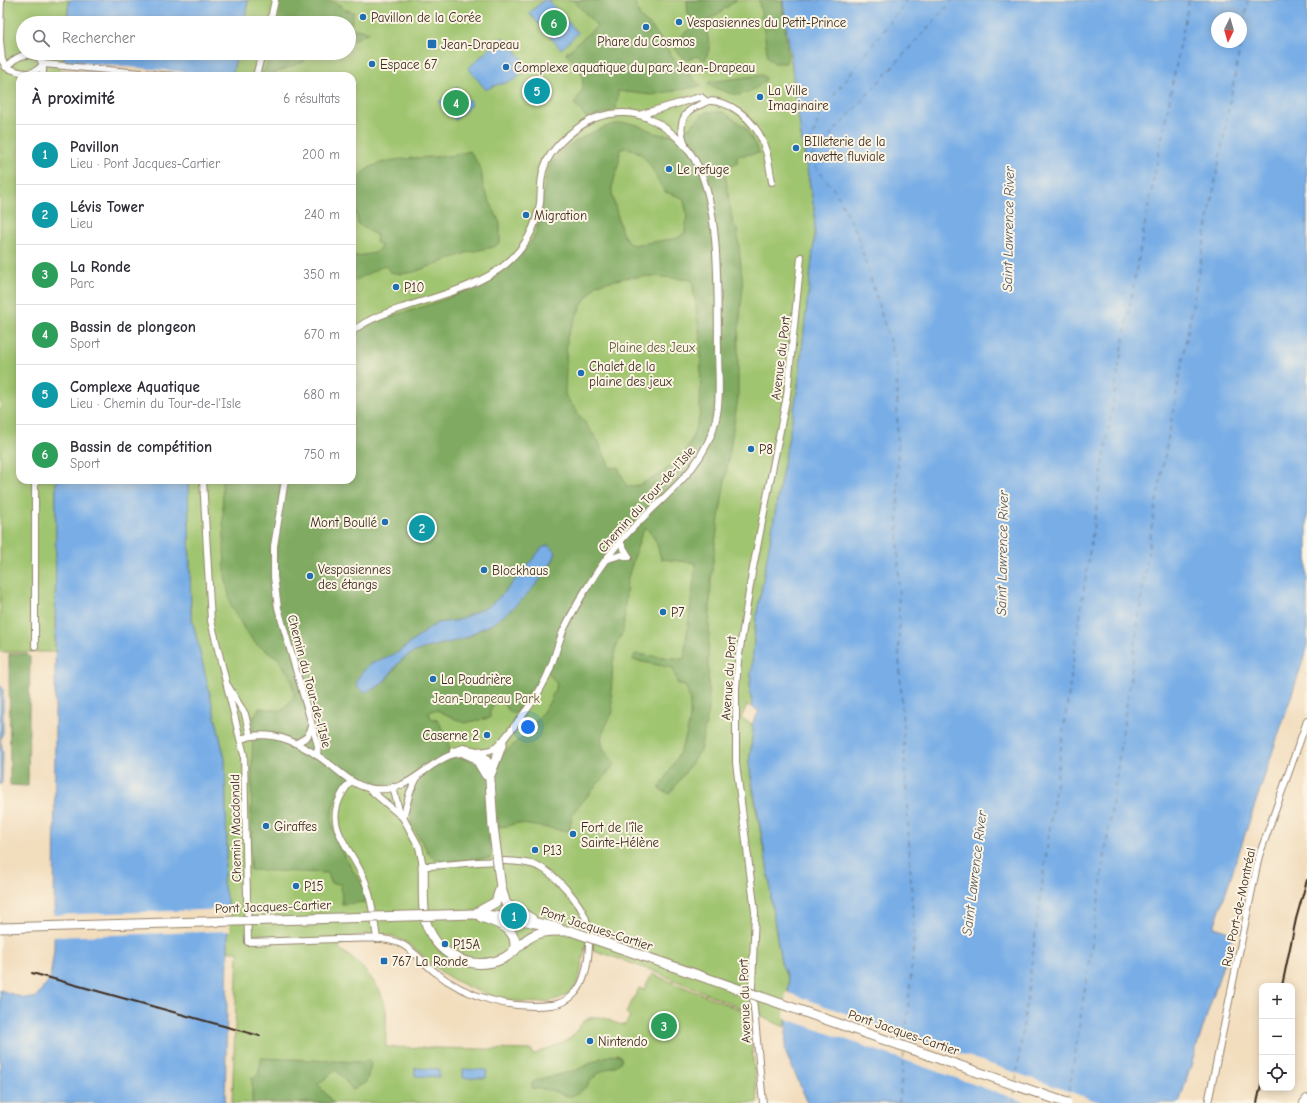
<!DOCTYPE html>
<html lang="fr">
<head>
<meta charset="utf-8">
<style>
	:root { --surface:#fff; --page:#f7f7f7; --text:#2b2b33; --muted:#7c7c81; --line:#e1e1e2; --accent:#d93025 }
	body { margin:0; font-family:"Comic Neue",sans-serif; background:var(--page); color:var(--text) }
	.controls { position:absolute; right:12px; bottom:12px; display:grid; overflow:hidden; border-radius:8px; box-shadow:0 2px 10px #0003 }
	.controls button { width:36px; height:36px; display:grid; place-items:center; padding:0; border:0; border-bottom:1px solid var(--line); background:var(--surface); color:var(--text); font:20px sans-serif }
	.compass { position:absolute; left:1211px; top:12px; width:36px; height:36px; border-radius:50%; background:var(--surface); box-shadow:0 2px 10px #0003; rotate:185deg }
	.you { position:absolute; left:528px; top:727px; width:14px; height:14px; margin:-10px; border:3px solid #fff; border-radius:50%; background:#1a73e8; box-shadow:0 0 0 6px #1a73e833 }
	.badge { display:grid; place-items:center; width:26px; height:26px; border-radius:50%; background:var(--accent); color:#fff; font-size:13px; font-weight:700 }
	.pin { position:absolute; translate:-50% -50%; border:2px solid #fff; box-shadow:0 1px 4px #0006 }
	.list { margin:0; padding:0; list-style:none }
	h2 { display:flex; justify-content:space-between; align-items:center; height:52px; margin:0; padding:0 16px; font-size:17px }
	h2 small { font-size:13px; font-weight:400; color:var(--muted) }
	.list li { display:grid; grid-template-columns:26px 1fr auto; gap:12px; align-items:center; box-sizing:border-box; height:60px; padding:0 16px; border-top:1px solid var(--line) }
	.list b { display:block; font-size:15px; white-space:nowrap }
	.list p { margin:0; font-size:13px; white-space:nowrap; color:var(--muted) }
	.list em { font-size:13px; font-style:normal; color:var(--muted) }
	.icon { flex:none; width:22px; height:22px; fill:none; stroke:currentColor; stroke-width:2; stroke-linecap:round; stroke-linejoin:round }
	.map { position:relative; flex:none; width:1307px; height:1103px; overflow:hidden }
	.search { position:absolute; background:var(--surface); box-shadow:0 2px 10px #0003; left:16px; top:16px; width:340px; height:44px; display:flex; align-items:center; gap:10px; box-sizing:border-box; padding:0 14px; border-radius:22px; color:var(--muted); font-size:15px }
	.panel { position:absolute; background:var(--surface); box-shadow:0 2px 10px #0003; left:16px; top:72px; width:340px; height:412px; border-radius:12px }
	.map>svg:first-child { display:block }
</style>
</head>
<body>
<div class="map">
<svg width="1307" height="1103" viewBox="0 0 1307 1103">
	<rect width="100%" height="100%" fill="#fcf5e5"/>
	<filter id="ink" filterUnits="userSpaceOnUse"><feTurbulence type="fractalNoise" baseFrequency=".025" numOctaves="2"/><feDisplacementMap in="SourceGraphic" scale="8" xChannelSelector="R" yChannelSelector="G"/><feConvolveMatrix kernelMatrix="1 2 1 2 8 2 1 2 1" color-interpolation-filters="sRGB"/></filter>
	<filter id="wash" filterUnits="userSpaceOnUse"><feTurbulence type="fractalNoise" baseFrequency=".012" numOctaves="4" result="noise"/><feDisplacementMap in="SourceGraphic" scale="16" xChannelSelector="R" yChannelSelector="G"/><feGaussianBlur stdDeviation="0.9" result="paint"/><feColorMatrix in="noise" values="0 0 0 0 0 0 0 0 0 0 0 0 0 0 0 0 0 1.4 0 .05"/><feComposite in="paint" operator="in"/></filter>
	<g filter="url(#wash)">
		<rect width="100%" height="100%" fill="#f2ddbd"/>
		<g fill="#a0c56f" stroke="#6e7846">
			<path d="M0,0H69L67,23H23V53H64L62,76H20V480H56L55,652H0Z"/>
			<path d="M248,0H783L801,135L814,208L815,233L798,386L756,618L750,686L752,707L747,705L741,718L752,724L753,731L749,763L752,787L770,883L771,901L781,962L789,982L785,1027L653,971L585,947C582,959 582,978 574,988C547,1019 474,994 446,975C428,964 413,942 392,936C384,934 362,933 356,936C350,939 344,944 338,948C359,962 382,984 386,1010C387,1023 385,1035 386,1047L532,1050L533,1055C544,1049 560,1045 570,1038C580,1030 580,1018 595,1017C607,1016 611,1024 625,1025L630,1016L626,1013L639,988L644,990L652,974L748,1013L758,1103H232L238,951H228V905L223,882L227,850L225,759L191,614L188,480H352V76H232L237,53H349V23H244Z"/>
		</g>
		<g fill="#80aa62" stroke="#5e6a40" fill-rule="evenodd">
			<path d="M278,0H328L342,6V9L354,12L350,28L370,32L349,42V23H293L288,18L283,23H273Z"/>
			<path d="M573,0H634L640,17L653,28L673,58L701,86L651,95L618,91L616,110L587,118L574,104L583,89L582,72L566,53L597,26Z"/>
			<path d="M687,0H737L708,21L707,33L710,47L705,60L696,56L687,61L674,49L682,38L681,36L694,25L688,14Z"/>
			<path d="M759,0H782L788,56L786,63H774L768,57Z"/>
			<path d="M267,53H303L302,54L305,61L267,76H261C266,67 269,64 267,53Z"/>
			<path d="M762,75L766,78L765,81C760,86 747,94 739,95C733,95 714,88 708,85L709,82Z"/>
			<path d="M706,112H723L745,127L760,153L737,156V163L724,167L733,225L737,228L743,286L738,342V398L715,544L711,581L708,660L709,709L700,751L670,794L659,789C677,759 700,723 686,687L677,683L673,668L633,660L635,654L684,659L696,563L661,559L656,541L646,527L641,535L627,581L623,632L617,643L613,663L611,693L613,712L606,725L601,738L603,748L615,764L572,814L570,829L567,831L516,823L509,826L488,828L491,858L441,862L431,857L411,824L412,801L401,781C377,788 374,785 351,776C319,815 332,833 353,871C356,875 359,879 362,884C364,890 365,896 367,902L342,904L341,884L331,883L328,873L250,870L253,718L259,708L282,711L294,696L292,680L278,658L256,644L246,632L231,606L225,575L222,480H352V338C367,322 386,318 406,312C431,305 487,285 505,269C516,260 532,245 536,232C538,227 539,220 540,214C549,170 540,161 585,136C598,129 618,120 634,124C654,130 659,141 683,131C689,129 699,117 706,112ZM624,148C649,149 653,176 665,192L683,198L687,214L685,232L678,238L633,245L629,243L622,233L612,194V187L619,162L620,150ZM653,276L692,280L701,344L700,415L692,438L685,451L662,473L639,485L627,487L618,467L610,468L598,441L565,395L567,337L582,304L597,284L625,278ZM549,545L556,552L553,561L524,597L494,623L479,630L467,638L421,649L407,656L401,661L385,681L357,679L367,667L374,662L397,653L437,623L456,621L489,606L504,593L542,548ZM546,670L557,684L549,703L530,730L503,754L496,778C487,775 484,767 476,763C455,753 449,763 448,734L442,728L438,720L431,718L429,713L433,710L439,711L464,723L490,718V711L496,700H500L511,713H516L532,687Z"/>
			<path d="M470,151L481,169L483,187L500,223V242L494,247L469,252L414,272L401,274L390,272L385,265L352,282V257L375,253L382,246L376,242L377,236L358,224C357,214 352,200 353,191C358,157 406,159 431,157C444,157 457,155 470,151Z"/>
			<path d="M9,654H27L30,657L28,786L10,785Z"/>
			<path d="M617,1054L622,1057C621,1068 607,1067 599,1073C589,1080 584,1094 571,1096C564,1096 557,1092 550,1090C544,1089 538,1090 532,1088V1083L537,1080L577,1070L601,1058Z"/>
			<path d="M261,1058L361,1062L369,1060L371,1065L366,1082L353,1090L336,1070L318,1084L333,1103H252V1077L258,1075Z"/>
		</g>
		<g fill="#78ade6" stroke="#5a6c82" fill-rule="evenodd">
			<path d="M69,0H248L244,23H67Z"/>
			<path d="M544,0H548L578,33L561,49L529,13Z"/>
			<path d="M783,0H1307V649L1214,927L1233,933L1179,1103H808L785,1051L789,982L781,962L771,901L770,883L749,763L753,731L752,724L759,711L752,707L750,686L756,618L798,386L815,233L814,208L801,135ZM1217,18H1241V42H1217Z"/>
			<path d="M503,37L523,59L522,73C513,86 498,81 486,90L468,68Z"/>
			<path d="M64,53H237L232,76H62Z"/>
			<path d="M457,87L472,104L455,120L439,102Z"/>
			<path d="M56,480H188L191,614L225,759L227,849L223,882L228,905V951L225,1103H0V990L24,998H35L50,979L54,950Z"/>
			<path d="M549,545L556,552C548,577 516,607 495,622C490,626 484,627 478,630C474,633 470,636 465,638C446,645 425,645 407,656C389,667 390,686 364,692L357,687V679L367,667L374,662L397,653L437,623L456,621L489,606L504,593L542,548Z"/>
			<path d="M0,685L3,689V733L0,739L3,751L2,783L0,785Z"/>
			<path d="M415,1068L439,1069V1077L415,1076Z"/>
			<path d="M463,1069L487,1070L486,1078H463Z"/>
		</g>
		<g fill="#f2ddbd">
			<path d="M61,61L232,76H127L60,70Z"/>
			<path d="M230,909V931L52,937V915Z"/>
			<path d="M786,992L889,1029L891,1028L899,1032L1102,1103H1027L784,1018Z"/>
		</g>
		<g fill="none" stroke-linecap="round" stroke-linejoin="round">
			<g stroke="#505864" stroke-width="1" stroke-dasharray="5 4" stroke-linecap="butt">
				<path d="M1241,41L1248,0"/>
				<path d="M807,152L821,112L907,0"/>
				<path d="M905,1043L914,940L899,651L897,365L856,231L836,192L809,159L953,0"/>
				<path d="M1016,1081C1047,844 1079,608 1118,373C1139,248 1165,124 1189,0"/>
				<path d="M1068,1099L1101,884L1151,531L1241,42"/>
				<path d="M899,1103L904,1052"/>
				<path d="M1013,1103L1015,1090"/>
			</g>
		</g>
	</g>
	<g filter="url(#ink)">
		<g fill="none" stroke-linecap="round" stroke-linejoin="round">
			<defs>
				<g id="minor">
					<path d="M270,23L275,0"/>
					<path d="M0,39L1,0"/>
					<path d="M0,40L2,60L6,67"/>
					<path d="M43,64L173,76"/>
					<path d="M6,67C16,57 25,51 39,58L43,64"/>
					<path d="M6,67C19,73 33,78 43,64"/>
					<path d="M43,76V64"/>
					<path d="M256,76L262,53"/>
					<path d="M639,115L693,99L701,97L706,101"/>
					<path d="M685,144C678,127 681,111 700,105C704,104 706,100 711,101C730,102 748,116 758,132C767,147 769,165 772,182"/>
					<path d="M35,480V646"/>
					<path d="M203,480L211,621L244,755L248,942C278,941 308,940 338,939C358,939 380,936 399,943C412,948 423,963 435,972C466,997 511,1010 551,1005C560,1004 569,1000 575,993C589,978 592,938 586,919C580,902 556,875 540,867C511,854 456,866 423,866L419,847L399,810L393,787"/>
					<path d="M285,480L274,546V577L278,608L318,746L317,755"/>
					<path d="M620,542L629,557"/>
					<path d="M608,559L621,555L629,557"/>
					<path d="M228,686L245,714L250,735"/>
					<path d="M241,739C274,727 306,746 332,766C342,774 354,785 368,788C407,796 422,766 451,755C464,750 480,755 493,749C502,745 505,736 512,729C525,712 538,696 547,676C554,661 557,645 564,629C571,615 579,600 588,586C599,568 612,550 626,535C659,499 705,470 716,419C721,397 718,371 718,348C717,297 721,213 698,166C688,145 669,128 648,118C630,110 604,112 587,122C570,132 550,149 544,168C540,179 541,192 540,203C536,228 525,248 506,264C478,287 437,296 402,308C385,313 365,320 352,332"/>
					<path d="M297,743L307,737L312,727"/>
					<path d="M453,751L463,748L477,751"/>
					<path d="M351,781C316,823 349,842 365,881C372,899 374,919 377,939"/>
					<path d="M368,788L401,816"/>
					<path d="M403,818L410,792L417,778"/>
					<path d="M763,1103L752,988L755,912L736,763V689L738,661L752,573L787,395L801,257"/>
					<path d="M1208,1103L1259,856L1307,721"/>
				</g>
				<path id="secondary" d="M1304,1103L1307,1099"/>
				<g id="primary">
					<path d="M480,752L489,765L493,826"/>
					<path d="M465,753L476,758L486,775"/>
					<path d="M491,773L502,743"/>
					<path d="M423,866C424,882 422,901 425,918C432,953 471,974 504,958C512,954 517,947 525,941C539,929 554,931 571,931"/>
					<path d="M501,888L506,904L532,919"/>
					<path d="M476,913L496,902L500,889"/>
					<path d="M474,914L513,918L559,928"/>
					<path d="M481,917C498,923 520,929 514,951"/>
				</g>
			</defs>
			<use href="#minor" stroke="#96846e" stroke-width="8"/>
			<use href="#secondary" stroke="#96846e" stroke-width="10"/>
			<use href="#primary" stroke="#96846e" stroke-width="11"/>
			<use href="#minor" stroke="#fff" stroke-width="6"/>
			<use href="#secondary" stroke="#fff" stroke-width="8"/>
			<use href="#primary" stroke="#fff" stroke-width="9"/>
			<g stroke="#3b2a1e" stroke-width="2">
				<path d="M32,973L260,1036"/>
				<path d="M1282,986L1296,919L1307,880"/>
				<path d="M1257,1103L1262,1080"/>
			</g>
			<defs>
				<g id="primary-bridge">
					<path d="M493,826L501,888"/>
					<path d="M0,928L474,914"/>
					<path d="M571,931L1067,1103"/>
				</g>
			</defs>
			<use href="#primary-bridge" stroke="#96846e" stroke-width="11" stroke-linecap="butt"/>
			<use href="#primary-bridge" stroke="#fff" stroke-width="9"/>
		</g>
	</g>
	<g fill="#1f6fb2" stroke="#fcf5e5" stroke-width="1.5">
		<circle cx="363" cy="17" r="4"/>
		<circle cx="679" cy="22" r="4"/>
		<circle cx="646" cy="27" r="4"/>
		<rect x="427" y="39" width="10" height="10" rx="2"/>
		<circle cx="372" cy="64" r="4"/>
		<circle cx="506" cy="67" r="4"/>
		<circle cx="760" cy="97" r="4"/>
		<circle cx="796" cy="148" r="4"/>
		<circle cx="669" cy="169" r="4"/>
		<circle cx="526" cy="215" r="4"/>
		<circle cx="396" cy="287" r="4"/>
		<circle cx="581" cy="373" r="4"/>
		<circle cx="751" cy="449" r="4"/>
		<circle cx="385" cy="522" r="4"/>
		<circle cx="484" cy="570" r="4"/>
		<circle cx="310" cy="576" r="4"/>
		<circle cx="663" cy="612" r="4"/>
		<circle cx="433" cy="679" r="4"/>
		<circle cx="487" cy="735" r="4"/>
		<circle cx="266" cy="826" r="4"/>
		<circle cx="573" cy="834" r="4"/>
		<circle cx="535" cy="850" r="4"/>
		<circle cx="296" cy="886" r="4"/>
		<circle cx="445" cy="944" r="4"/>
		<rect x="380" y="957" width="8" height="8" rx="2"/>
		<circle cx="590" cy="1041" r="4"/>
	</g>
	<g text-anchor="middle" stroke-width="4" stroke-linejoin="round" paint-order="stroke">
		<g font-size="13" fill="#3b2a1e" stroke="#fcf5e5" text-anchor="start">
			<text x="371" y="22">Pavillon de la Corée</text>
			<text x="687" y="27">Vespasiennes du Petit-Prince</text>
			<text x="646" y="46" text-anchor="middle">Phare du Cosmos</text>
			<text x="441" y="49">Jean-Drapeau</text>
			<text x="380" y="69">Espace 67</text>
			<text x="514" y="72">Complexe aquatique du parc Jean-Drapeau</text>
			<text x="768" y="95">La Ville<tspan x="768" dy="15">Imaginaire</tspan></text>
			<text x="804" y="146">BIlleterie de la<tspan x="804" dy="15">navette fluviale</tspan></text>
			<text x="677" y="174">Le refuge</text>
			<text x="534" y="220">Migration</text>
			<text x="404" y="292">P10</text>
			<text x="589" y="371">Chalet de la<tspan x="589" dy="15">plaine des jeux</tspan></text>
			<text x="759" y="454">P8</text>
			<text x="377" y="527" text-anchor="end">Mont Boullé</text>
			<text x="318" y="574">Vespasiennes<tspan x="318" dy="15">des étangs</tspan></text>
			<text x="492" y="575">Blockhaus</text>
			<text x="671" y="617">P7</text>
			<text x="441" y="684">La Poudrière</text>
			<text x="479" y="740" text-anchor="end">Caserne 2</text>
			<text x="274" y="831">Giraffes</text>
			<text x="581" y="832">Fort de l'île<tspan x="581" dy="15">Sainte-Hélène</tspan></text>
			<text x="543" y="855">P13</text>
			<text x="304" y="891">P15</text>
			<text x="453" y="949">P15A</text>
			<text x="392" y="966">767 La Ronde</text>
			<text x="598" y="1046">Nintendo</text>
		</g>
		<g font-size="13" fill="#595836" stroke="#fcf5e5">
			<text x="652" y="352">Plaine des Jeux</text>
			<text x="486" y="703">Jean-Drapeau Park</text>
		</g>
		<g font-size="13" fill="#3b2a1e" stroke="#fcf5e5">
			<text transform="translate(780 358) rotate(-83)" y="5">Avenue du Port</text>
			<text transform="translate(646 499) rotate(-48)" y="5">Chemin du Tour-de-l'Isle</text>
			<text transform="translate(728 678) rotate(-86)" y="5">Avenue du Port</text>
			<text transform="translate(310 681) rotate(75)" y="5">Chemin du Tour-de-l'Isle</text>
			<text transform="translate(235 828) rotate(-91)" y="5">Chemin Macdonald</text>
			<text transform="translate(273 906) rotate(-2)" y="5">Pont Jacques-Cartier</text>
			<text transform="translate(1238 907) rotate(-78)" y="5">Rue Port-de-Montréal</text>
			<text transform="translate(597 928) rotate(18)" y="5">Pont Jacques-Cartier</text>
			<text transform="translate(744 1001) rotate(-92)" y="5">Avenue du Port</text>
			<text transform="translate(904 1032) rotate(19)" y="5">Pont Jacques-Cartier</text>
		</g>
		<g font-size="14" font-style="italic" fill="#505864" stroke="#fcf5e5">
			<text transform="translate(1008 229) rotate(-89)" y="5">Saint Lawrence River</text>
			<text transform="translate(1002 553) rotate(-89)" y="5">Saint Lawrence River</text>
			<text transform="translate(974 873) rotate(-83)" y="5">Saint Lawrence River</text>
		</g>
	</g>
</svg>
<div class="controls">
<button>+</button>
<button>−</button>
<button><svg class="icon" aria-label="locate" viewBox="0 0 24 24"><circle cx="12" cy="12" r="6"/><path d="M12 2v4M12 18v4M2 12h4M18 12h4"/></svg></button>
</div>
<svg class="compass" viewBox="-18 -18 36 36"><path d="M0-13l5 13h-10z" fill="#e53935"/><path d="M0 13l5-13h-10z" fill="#7c7c81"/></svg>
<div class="you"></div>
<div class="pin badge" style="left:514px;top:916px;background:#0f9aa8">1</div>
<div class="pin badge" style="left:422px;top:528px;background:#0f9aa8">2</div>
<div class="pin badge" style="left:664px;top:1026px;background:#2e9e5b">3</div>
<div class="pin badge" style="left:456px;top:103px;background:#2e9e5b">4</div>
<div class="pin badge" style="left:537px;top:91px;background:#0f9aa8">5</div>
<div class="pin badge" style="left:554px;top:23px;background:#2e9e5b">6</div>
<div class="search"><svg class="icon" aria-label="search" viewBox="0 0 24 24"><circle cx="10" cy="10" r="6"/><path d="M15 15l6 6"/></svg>Rechercher</div>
<section class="panel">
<h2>À proximité<small>6 résultats</small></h2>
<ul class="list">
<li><span class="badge" style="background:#0f9aa8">1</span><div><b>Pavillon</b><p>Lieu · Pont Jacques-Cartier</p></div><em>200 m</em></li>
<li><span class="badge" style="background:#0f9aa8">2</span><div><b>Lévis Tower</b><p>Lieu</p></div><em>240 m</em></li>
<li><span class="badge" style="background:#2e9e5b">3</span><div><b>La Ronde</b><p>Parc</p></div><em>350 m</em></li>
<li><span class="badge" style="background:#2e9e5b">4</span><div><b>Bassin de plongeon</b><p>Sport</p></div><em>670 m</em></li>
<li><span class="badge" style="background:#0f9aa8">5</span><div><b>Complexe Aquatique</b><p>Lieu · Chemin du Tour-de-l'Isle</p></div><em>680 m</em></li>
<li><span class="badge" style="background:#2e9e5b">6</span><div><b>Bassin de compétition</b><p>Sport</p></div><em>750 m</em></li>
</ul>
</section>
</div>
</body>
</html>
